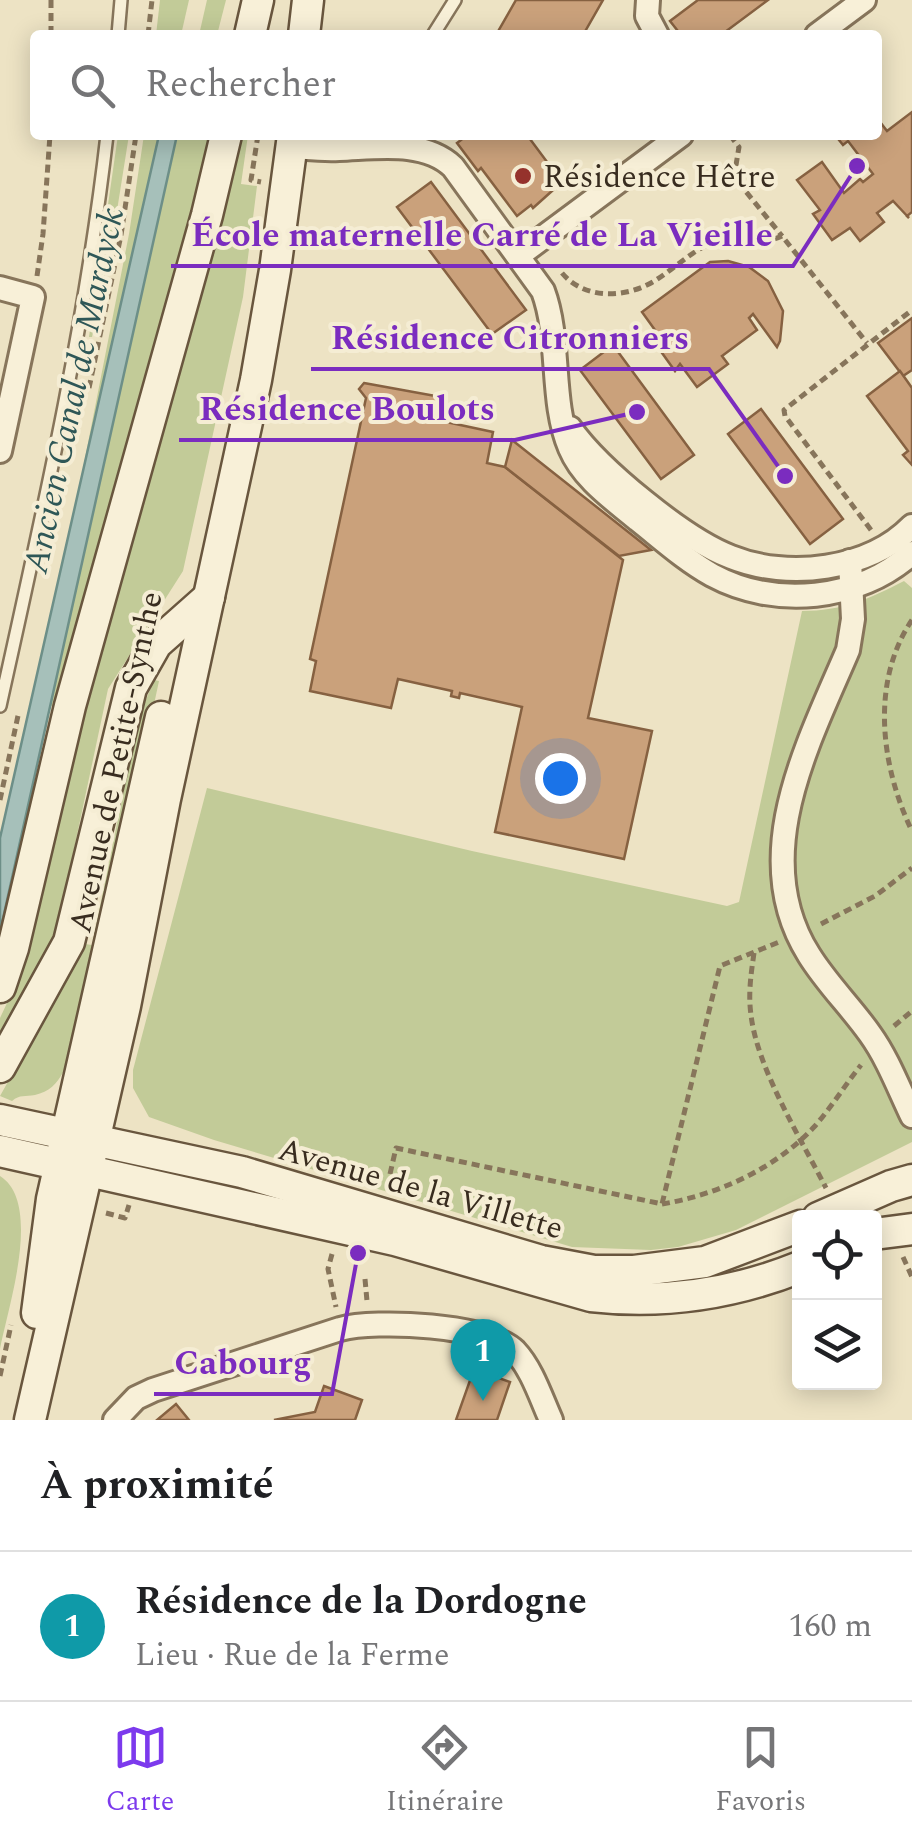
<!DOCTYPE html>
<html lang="fr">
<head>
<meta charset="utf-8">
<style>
	:root { --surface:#fff; --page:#f6f6f6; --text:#202124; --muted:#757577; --line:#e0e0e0; --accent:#7c3aed }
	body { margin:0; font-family:Spectral,serif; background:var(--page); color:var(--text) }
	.controls { position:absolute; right:30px; bottom:30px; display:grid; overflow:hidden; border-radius:10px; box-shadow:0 5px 25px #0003 }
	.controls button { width:90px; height:90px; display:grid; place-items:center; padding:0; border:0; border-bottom:2px solid var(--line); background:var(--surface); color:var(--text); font:50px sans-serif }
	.you { position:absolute; left:560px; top:778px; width:35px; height:35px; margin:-25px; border:8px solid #fff; border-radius:50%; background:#1a73e8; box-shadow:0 0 0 15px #1a73e833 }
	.badge { display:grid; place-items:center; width:65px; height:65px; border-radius:50%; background:var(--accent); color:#fff; font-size:32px; font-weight:700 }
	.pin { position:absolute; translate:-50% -82px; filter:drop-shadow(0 2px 5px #0008) }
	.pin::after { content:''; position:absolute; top:52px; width:35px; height:30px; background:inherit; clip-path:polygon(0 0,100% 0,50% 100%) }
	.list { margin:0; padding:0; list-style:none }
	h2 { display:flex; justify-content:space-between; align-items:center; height:130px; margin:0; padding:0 40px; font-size:42px }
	h2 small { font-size:32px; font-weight:400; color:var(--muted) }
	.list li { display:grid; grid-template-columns:65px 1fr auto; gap:30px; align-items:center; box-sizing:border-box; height:150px; padding:0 40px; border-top:2px solid var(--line) }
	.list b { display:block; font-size:38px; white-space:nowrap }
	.list p { margin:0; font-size:32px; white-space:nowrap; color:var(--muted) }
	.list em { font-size:32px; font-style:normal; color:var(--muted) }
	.icon { flex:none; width:55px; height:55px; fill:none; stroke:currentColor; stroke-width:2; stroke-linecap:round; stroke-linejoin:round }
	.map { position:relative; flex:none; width:912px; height:1420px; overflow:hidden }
	.search { position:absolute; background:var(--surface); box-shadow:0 5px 25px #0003; left:30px; right:30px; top:30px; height:110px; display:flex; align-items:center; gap:25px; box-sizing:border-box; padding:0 35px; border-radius:10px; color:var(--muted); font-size:38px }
	.sheet { height:280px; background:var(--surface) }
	nav { display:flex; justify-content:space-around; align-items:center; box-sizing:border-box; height:140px; border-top:2px solid var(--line); background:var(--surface); font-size:28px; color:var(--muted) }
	nav a { display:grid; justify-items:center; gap:5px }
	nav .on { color:var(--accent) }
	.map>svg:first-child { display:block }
</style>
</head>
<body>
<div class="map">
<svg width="912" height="1420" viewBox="0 0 912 1420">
	<rect width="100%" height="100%" fill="#ede3c4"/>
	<g fill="#c2cb98">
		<path d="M160,0H189L181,35H156Z"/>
		<path d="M207,0H226L217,35H199Z"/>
		<path d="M118,135H129L112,242L92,337H89Z"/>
		<path d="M144,135H159L77,499L129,234Z"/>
		<path d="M177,135H212L54,708L50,705Z"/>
		<path d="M240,135H248L241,184L257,186L243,297L183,571L108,689L60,915L46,955L0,1038V1018L14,988L72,752Z"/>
		<path d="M904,581L912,588V1142L736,1230L678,1247L651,1250L572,1247L214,1140L149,1117L133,1088V1070L207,788L472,851L727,906L739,902L802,611C842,611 869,599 904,581Z"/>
		<path d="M154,680L159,681L82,1039L73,1037C69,1060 63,1089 35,1095C25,1097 20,1094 12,1101L0,1096L85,944L92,945L139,717Z"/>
		<path d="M0,1176C43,1203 8,1307 0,1349Z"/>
	</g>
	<path fill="#a6c0ba" stroke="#6d8f88" stroke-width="2.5" d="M159,135H177L0,932V838Z"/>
	<g fill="#caa17b" stroke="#866141" stroke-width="2.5">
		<path d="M516,0H603L583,35H496Z"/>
		<path d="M698,0H768L721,35H681L670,21Z"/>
		<path d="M912,112V212L907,216L909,218L893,201L877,213L884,222L860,241L850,228L832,240L813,214L820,210L797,180L822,162L844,193L860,179L863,182L873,174L848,141L843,145L835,135H877V118L887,131Z"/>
		<path d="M457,135H527L562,182L533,208L531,205L517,216L481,168L478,171L457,143L461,140Z"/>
		<path d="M431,182L526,310L492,334L397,207Z"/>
		<path d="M728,261L749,267L768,281L783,311L780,341L777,347L753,314L749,318L757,330L722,356L728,364L697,387L680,364L675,371L652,339L660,337L642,312L710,262Z"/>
		<path d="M912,318V370L903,376L878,343Z"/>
		<path d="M613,345L694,455L661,479L580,370Z"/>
		<path d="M900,371L912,388V465L903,455L908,451L867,396Z"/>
		<path d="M364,383L441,397L437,420L493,432L487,463L505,467L623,560L588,718L652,731L624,859L495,832L522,707L460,693L459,698L451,696L452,691L398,679L391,708L310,691L316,661L310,659L366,398L359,389Z"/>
		<path d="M761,409L843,519L810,544L728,434Z"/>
		<path d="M512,440L651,550L619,556L505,467Z"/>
		<path d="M474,1369L510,1382L497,1420H456Z"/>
		<path d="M324,1386L362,1400L355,1420H274L315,1412Z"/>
		<path d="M176,1404L189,1420H157Z"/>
	</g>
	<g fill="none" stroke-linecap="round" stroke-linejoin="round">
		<defs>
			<g id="lane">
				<path d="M118,35L121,0"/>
				<path d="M433,35L455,0"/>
				<path d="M0,706C42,516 85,328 107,135"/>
			</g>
			<g id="street">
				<path d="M648,0L647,16L657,35"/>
				<path d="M817,35L864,0"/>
				<path d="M291,147C307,148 323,150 339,149C374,148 424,139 453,167L543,291C561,339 550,402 570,448C583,479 613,499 638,520C662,539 685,560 712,575C775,609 859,601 912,553"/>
				<path d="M518,256L681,135"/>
				<path d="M0,288L33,297L0,451"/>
				<path d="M570,428C599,469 684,539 731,557C788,580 869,570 912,526"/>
				<path d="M850,561L853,619L848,650C808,744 747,857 809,955C827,984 851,1007 870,1034C888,1059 899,1089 912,1116"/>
				<path d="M115,1420L136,1398L153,1390L340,1329C376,1319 489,1325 515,1351C532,1369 541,1398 551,1420"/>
			</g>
			<g id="secondary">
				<path d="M250,35L258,0"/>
				<path d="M304,35L308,0"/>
				<path d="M0,987L13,948L70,706L207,215L226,135"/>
				<path d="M0,1067L69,942L131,688L156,644L209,597"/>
				<path d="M0,1120L242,1172L541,1261L594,1271H634L705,1262L800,1226"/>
				<path d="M0,1151L395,1240L591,1296C662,1304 733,1294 800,1267"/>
				<path d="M818,1218L891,1186L912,1180"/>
				<path d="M874,1234L912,1229"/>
				<path d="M37,1313L52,1199L161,717"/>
				<path d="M30,1420L125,1006L165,799L256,380L275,270L293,135"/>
			</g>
		</defs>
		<use href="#lane" stroke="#87755b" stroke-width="16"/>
		<use href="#street" stroke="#87755b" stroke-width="28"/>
		<use href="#secondary" stroke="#69563e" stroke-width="35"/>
		<g stroke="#87755b" stroke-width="5" stroke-dasharray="8 5" stroke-linecap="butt">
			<path d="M51,0V35"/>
			<path d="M148,35L152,0"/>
			<path d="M258,135L251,180L261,182"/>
			<path d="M730,135L739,147L734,177L782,236"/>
			<path d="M562,273C583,298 620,299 649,284C675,270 692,248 722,239C745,232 754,249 782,236L867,343"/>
			<path d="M37,276L43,234L50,135"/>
			<path d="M89,388L121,235L136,135"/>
			<path d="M871,530L785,416L784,410L912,310"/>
			<path d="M912,620C870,682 881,767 912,831"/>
			<path d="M0,800L19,711"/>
			<path d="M821,924L875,896L912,868"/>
			<path d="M754,953C751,974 748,994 751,1015C757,1068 801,1139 826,1188"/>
			<path d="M894,1026L912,1011"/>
			<path d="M390,1174L396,1148L662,1204L720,966L779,942"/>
			<path d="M662,1204C717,1195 775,1169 814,1127C831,1108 845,1085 861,1065"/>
			<path d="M106,1213L125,1218L129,1205"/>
			<path d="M332,1254L328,1269L336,1307"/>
			<path d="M903,1257L912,1277"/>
			<path d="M365,1279L367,1301"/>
			<path d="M0,1376L11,1325"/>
		</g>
		<use href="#lane" stroke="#f8f0d8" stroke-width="11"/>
		<use href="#street" stroke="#f8f0d8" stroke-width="22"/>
		<use href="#secondary" stroke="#f8f0d8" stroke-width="30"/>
	</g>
	<circle fill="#95322c" stroke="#f5edd4" stroke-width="4" cx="523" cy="176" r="10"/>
	<g text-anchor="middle" stroke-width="8" stroke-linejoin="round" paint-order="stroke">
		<g font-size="32" fill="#382c1f" stroke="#f5edd4" text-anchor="start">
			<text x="543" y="187">Résidence Hêtre</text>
		</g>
		<g font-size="32" fill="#382c1f" stroke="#f5edd4">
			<text transform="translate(115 762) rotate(-78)" y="11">Avenue de Petite-Synthe</text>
			<text transform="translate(421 1188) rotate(16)" y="11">Avenue de la Villette</text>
		</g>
		<g font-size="35" font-style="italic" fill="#2e5757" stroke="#f5edd4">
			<text transform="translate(73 390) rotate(-78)" y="12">Ancien Canal de Mardyck</text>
		</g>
	</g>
	<path fill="none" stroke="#7b2cbf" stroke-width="4" d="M857 166L793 266H171M785 476L709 369H311M637 412L515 440H179M358 1253L332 1394H154"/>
	<g fill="#7b2cbf" stroke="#f5edd4" stroke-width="4">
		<circle cx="857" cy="166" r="10"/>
		<circle cx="785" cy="476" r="10"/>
		<circle cx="637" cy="412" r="10"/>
		<circle cx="358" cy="1253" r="10"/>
	</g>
	<g font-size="35" text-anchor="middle" font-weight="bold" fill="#7b2cbf" stroke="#f5edd4" stroke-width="8" stroke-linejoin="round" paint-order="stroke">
		<text x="482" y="246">École maternelle Carré de La Vieille</text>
		<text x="510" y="349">Résidence Citronniers</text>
		<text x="347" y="420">Résidence Boulots</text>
		<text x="243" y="1374">Cabourg</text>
	</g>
</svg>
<div class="controls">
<button><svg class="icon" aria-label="locate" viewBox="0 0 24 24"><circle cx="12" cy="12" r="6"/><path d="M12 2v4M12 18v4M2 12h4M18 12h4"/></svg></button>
<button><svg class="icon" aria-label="layers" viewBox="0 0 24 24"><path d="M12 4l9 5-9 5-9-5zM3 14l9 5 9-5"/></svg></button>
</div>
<div class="you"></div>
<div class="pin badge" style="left:483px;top:1401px;background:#0f9aa8">1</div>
<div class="search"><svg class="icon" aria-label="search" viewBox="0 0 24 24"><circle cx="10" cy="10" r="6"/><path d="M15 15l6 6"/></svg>Rechercher</div>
</div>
<section class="sheet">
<h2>À proximité<small></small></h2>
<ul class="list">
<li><span class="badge" style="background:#0f9aa8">1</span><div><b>Résidence de la Dordogne</b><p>Lieu · Rue de la Ferme</p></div><em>160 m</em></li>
</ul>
</section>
<nav>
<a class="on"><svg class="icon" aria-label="map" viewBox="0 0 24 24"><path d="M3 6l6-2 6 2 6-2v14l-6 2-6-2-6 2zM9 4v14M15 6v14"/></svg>Carte</a>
<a><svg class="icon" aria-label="directions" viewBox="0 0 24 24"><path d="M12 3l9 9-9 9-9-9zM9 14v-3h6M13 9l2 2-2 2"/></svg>Itinéraire</a>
<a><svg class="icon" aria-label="saved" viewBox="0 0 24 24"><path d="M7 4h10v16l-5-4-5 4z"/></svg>Favoris</a>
</nav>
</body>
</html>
